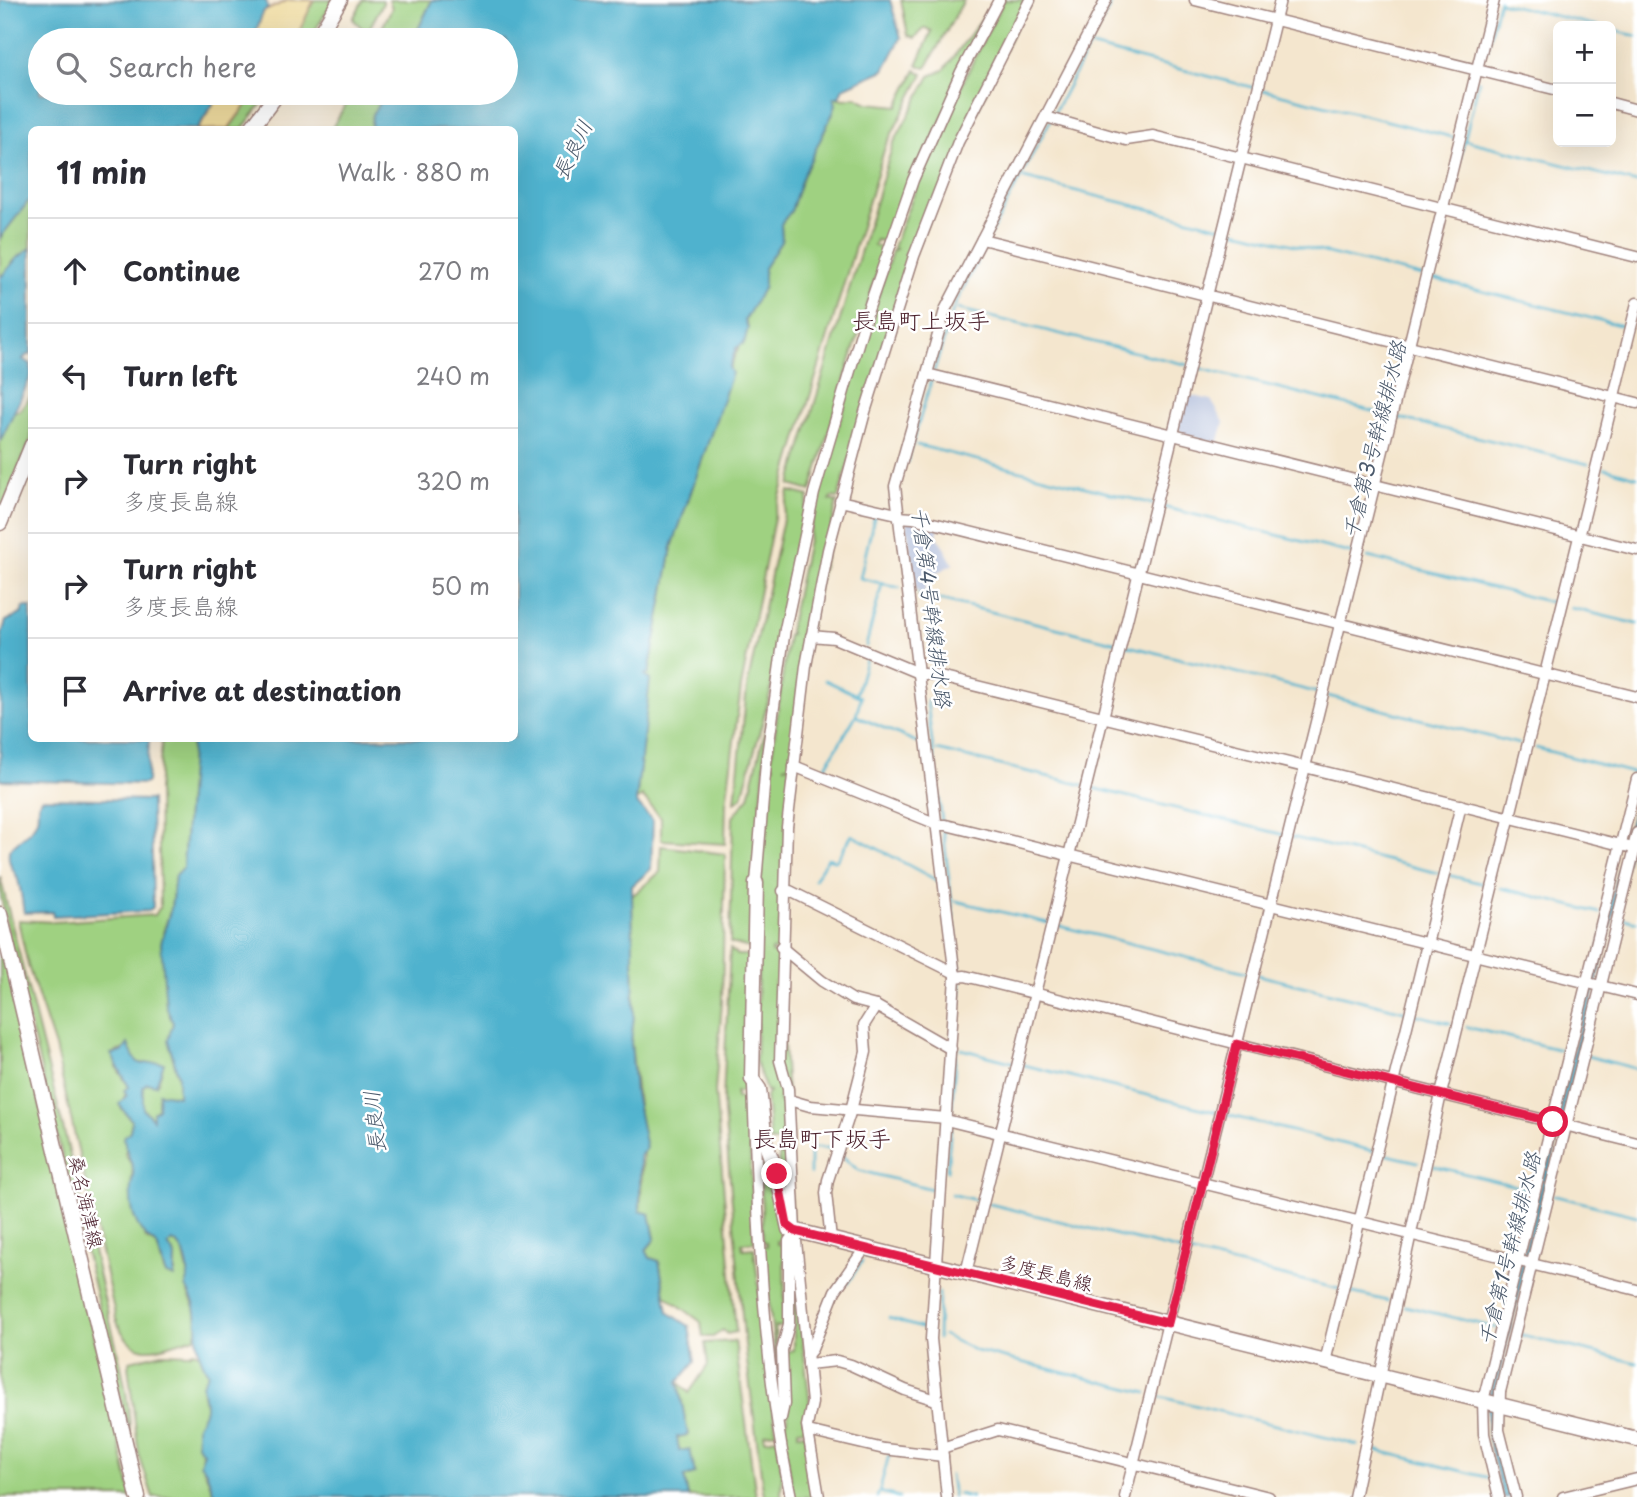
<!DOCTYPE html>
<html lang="en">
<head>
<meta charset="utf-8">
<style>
	:root { --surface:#fff; --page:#f2f2f3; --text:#2b2b33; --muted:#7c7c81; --line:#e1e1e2 }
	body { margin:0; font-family:"Playpen Sans","Klee One",sans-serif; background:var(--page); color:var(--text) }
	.controls { position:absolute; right:21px; top:21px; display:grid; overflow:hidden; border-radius:10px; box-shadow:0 7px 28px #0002 }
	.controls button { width:63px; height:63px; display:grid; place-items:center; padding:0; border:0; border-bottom:2px solid var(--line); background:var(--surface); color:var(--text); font:35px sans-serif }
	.stop { position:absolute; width:21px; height:21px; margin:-16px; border:5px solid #e11d48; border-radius:50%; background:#fff }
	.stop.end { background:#e11d48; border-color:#fff; box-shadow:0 2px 7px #0008 }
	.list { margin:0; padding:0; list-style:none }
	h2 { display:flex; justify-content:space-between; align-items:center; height:91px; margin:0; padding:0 28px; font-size:30px }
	h2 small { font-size:23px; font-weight:400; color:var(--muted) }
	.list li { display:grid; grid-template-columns:46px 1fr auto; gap:21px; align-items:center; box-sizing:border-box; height:105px; padding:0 28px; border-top:2px solid var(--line) }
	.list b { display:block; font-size:26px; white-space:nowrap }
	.list p { margin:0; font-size:23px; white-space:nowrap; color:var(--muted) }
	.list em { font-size:23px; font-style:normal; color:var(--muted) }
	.icon { flex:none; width:38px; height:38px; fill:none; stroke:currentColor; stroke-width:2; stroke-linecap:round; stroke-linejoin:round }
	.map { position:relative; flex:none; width:1637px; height:1497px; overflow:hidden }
	.search { position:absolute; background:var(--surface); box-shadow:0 7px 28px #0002; left:28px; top:28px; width:490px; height:77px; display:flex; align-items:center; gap:18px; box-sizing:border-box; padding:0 24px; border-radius:38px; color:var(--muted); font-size:26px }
	.panel { position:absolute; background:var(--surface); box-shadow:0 7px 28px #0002; left:28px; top:126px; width:490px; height:616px; border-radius:10px }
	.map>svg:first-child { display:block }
</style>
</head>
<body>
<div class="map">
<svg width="1637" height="1497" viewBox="0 0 1637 1497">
	<rect width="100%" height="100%" fill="#fff"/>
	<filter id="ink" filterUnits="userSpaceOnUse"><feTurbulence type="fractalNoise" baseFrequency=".0143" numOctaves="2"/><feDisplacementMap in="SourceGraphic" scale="14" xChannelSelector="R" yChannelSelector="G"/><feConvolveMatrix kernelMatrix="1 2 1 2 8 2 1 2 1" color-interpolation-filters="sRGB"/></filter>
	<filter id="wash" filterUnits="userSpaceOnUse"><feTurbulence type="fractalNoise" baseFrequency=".00686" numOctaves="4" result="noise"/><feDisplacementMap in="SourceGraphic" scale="28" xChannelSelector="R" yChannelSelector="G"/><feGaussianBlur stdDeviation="1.57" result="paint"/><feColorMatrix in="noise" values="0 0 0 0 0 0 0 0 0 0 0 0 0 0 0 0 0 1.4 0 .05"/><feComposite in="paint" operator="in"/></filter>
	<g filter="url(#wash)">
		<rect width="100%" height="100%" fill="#f4e6ce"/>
		<g fill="#b9c4de">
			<path d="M1185,394L1211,400L1224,422L1218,444L1182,434L1177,426Z"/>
			<path d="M906,520L939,527L937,535L953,564L928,578L924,593L916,591Z"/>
		</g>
		<g fill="#9fd181" stroke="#747856" stroke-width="2">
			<path d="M314,0H334L309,40H291Z"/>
			<path d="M363,0H383V3L369,29H363L353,19Z"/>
			<path d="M389,0H432L413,40H376L392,8Z"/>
			<path d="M901,0H964L926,68L917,65L932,31L925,28L915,38L908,35Z"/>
			<path d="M1004,0H1027L913,254L906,252L905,255L911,257L838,498L831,497L830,500L837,502L808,634L801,633V636L807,637L791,764L784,766L791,767L779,950H771V953L779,954L787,1098L779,1099V1102L787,1101L791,1224L779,1165V1142H770L766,1096L769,1091H766L756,1062L760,882L771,767L774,766L771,762L788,635H791L789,631L817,497L821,494L818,493L892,251L896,249L893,247C925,162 962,80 1004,0Z"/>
			<path d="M994,2L887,242L876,240L874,245L884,249L811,491L790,485L893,144L930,76L944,70Z"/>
			<path d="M916,70L923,74L885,147L775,513L741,687L726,803L725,844L661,840V818L642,796L636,802L649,679L644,675L649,673L672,547L731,374L729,369L748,326L745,320L764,282V268L782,240L781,224L791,211L802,178L833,113L834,97L845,99L856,97L868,103L898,106Z"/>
			<path d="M255,93H270L242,129L228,130Z"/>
			<path d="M352,93H387L372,114L371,129L331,130Z"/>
			<path d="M31,198V248L16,259L0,278V238Z"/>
			<path d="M26,363L31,364V376L12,414L20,410L31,396V439L0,512V417Z"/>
			<path d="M789,491L809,496L793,562L770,694L742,797L735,802L747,687Z"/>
			<path d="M768,718L750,948L730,943L733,817L749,797Z"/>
			<path d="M162,739H192L183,868L175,876L171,908L163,933L166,1006L173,1023L170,1047L179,1080L178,1096L158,1097V1108L153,1113V1119L143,1109V1087L147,1082H158L162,1069L156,1064L138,1063L125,1049L113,1053L117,1068L129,1087L120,1106L132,1121L125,1154L133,1167L131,1189L146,1239L157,1245L164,1271L175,1273V1256L168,1245L172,1241L183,1249L189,1277L188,1293L195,1307L198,1328L195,1337C159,1347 133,1365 116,1319L55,1047L28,966L18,920L54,922L155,915L160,907L158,789Z"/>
			<path d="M661,846L725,854L722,1002L715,1091L736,1332L727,1334L723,1330L713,1337H703L701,1322L665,1295L659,1261L650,1258L646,1250L655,1239L650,1214L640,1212L643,1150L631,1043L634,1015L632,896L660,872Z"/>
			<path d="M0,876C32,1008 68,1140 98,1273C109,1323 130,1384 130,1435L11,946L0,892Z"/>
			<path d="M0,934L132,1497H0Z"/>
			<path d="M730,949L737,955H750L748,1091L736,1092V1098H748L754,1242L742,1243L743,1249L754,1248L776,1432L764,1434L765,1440L777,1438L782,1474L781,1497H765L763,1490L744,1337L723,1101Z"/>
			<path d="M758,1097L762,1165L772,1166L784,1240L777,1241V1244H784L785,1327H775L780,1402L763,1246H767L766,1242H763Z"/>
			<path d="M793,1260L810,1404L805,1429L798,1430V1434L805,1433L817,1497H794L784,1437L787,1432H784L789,1408L785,1352L794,1350Z"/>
			<path d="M735,1341L756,1497H688L684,1477L695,1474L690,1450L679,1451L677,1437L688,1435L678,1382L689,1393L708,1365L705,1343Z"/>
			<path d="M193,1351L199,1353L208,1373L202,1388L206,1409L201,1461L215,1497H153L139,1455L128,1366L130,1361L162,1353L190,1354Z"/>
		</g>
		<g fill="#eeda9e" stroke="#9c7c64" stroke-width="2">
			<path d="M288,0H314L299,32L291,40H253L263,12Z"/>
			<path d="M220,93H255L228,129L197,130Z"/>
		</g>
		<g fill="#4fb2ce" stroke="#4c687c" stroke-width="2">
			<path d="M0,0H266L268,8L263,12L253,40H40V93H220L197,129L32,130L31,198L0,238Z"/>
			<path d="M432,0H890L901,38L884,70L843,88L839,97H834L836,104L833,113L802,178L791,211L781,224L782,240L764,268V287L745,320L748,328L744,343L736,348L729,368L732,373L672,547L649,673L645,675L650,680L636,802L653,821L651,869L632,886L634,1015L631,1043L635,1093L646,1148L640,1156V1211L650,1214L655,1239L646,1250L650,1258L659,1261L668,1312L689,1326L695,1362L678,1382L688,1435L677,1437L679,1451L690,1449L695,1474L684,1477L688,1497H215L206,1470L200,1464L203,1452L197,1445V1425C209,1405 205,1408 202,1384L208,1373C191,1343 201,1335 195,1307C194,1300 188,1293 186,1286C191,1272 187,1247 172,1241L168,1245L175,1256L174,1277L166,1275L157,1245C136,1232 129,1211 131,1186C132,1181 134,1175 133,1169C130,1158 125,1150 124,1137L130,1131L132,1121L119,1104L127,1095L124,1090L129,1087L111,1054L122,1052L128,1044C140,1074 140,1060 164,1063L156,1085L147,1083L143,1087V1109L153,1119V1112L158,1109L159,1093L178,1096V1075L168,1040L173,1023L166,1006L161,943L171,908L175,876L183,868L192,739L514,738V130L371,129L372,114L387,93H506V40H413Z"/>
			<path d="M31,248V355H27L23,359L31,364V376L0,442V278L16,259Z"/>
			<path d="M24,607H31L32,738L149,739L147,782L144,784L0,780L2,633L6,621L21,614Z"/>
			<path d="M1637,793V820L1495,1391L1494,1431L1510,1497H1503L1488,1439L1487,1402Z"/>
			<path d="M43,798L151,800L153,907L149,911L53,916L52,912L24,913C22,902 21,887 17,877C12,868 7,861 9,850C18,839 32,834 37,819C40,810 34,806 43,798Z"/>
		</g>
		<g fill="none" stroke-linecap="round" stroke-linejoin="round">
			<g stroke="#4fb2ce" stroke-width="2.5">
				<path d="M1499,2L1598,26"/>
				<path d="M1611,30L1637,36"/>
				<path d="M1092,47L1255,88"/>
				<path d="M1487,51L1499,0"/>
				<path d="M1263,90L1456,138"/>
				<path d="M1053,115L1113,0"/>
				<path d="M1464,140L1637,183"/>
				<path d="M1024,178L1221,227"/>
				<path d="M1448,207L1479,81"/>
				<path d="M1228,229L1422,276"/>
				<path d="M990,236L1050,121"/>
				<path d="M1432,272L1447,214"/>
				<path d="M1429,278L1623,326"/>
				<path d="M958,309L1188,365"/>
				<path d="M1194,367L1388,415"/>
				<path d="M934,371L954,307L987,242"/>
				<path d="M1395,417L1588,464"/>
				<path d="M917,445L1153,504"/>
				<path d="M907,462L932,378"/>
				<path d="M1605,468L1637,477"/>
				<path d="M1159,506L1354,554"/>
				<path d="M875,513L860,578L900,588"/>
				<path d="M1368,557L1554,603"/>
				<path d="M918,594L1118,643"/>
				<path d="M1571,608L1637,624"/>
				<path d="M1125,645L1319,693"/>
				<path d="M866,646L882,584"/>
				<path d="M825,680L861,697L856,716L921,744"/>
				<path d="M856,695L867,656"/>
				<path d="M1328,696L1519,744"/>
				<path d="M927,701L942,822"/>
				<path d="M1536,748L1637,774"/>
				<path d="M937,750L1083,785"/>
				<path d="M823,771L855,717"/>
				<path d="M1089,787L1285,835"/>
				<path d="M943,829L960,972"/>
				<path d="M1292,837L1442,874"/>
				<path d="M1448,875L1484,884"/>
				<path d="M814,880L828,858L836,861L852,835L938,881"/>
				<path d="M1501,888L1600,913"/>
				<path d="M956,901L1048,923"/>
				<path d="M1621,918L1637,922"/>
				<path d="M1055,925L1250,973"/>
				<path d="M1258,975L1408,1012"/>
				<path d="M1413,1014L1450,1023"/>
				<path d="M1467,1027L1565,1051"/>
				<path d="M961,1049L1015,1063"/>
				<path d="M1587,1056L1637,1069"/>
				<path d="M1020,1064L1216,1112"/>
				<path d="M1223,1114L1373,1151"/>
				<path d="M951,1118L961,978"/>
				<path d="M1379,1153L1418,1162"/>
				<path d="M841,1155L858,1170L936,1190"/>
				<path d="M1434,1166L1532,1190"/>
				<path d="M947,1171L951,1125"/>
				<path d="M810,1174V1148H836"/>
				<path d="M951,1194L980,1201"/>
				<path d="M1552,1195L1637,1216"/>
				<path d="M986,1203L1182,1251"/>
				<path d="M1189,1253L1339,1289"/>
				<path d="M866,1256L926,1270"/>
				<path d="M847,1284L862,1261"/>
				<path d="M1345,1291L1388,1301"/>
				<path d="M1405,1306L1497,1328"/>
				<path d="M889,1318L927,1330"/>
				<path d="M1518,1334L1637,1363"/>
				<path d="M943,1335L976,1351L1147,1393"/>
				<path d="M938,1339L939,1293"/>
				<path d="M1153,1395L1357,1445"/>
				<path d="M1375,1450L1490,1478"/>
				<path d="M950,1475L953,1497"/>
				<path d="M879,1492L889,1455"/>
				<path d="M958,1494L971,1497"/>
				<path d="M877,1497L879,1492L899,1497"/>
			</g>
		</g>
	</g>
	<g filter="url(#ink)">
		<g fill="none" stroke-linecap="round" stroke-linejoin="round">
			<defs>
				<g id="minor">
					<path d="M1195,0L1558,90"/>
					<path d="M1611,103L1637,110"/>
					<path d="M1046,117L1126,140L1153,136L1637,257"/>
					<path d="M982,239L1637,403"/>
					<path d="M927,374L1637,550"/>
					<path d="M840,501L897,514"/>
					<path d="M898,517L913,518L1637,697"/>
					<path d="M811,636L834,638L918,673"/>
					<path d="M918,674H928L1637,849"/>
					<path d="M794,766L937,824"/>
					<path d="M937,825H946L1637,995"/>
					<path d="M1633,848L1637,833"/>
					<path d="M756,883L766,763L785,629L814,493L867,313L913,180L961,72L999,0"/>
					<path d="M783,891H790L955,973"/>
					<path d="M781,947L822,981L853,1000L876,1006L951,1049"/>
					<path d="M955,977L965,976L1637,1143"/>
					<path d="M753,1086C758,1222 762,1363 791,1497"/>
					<path d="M789,1100L810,1106L946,1118"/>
					<path d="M946,1120L1637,1290"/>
					<path d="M831,1240L826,1193L828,1180L851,1110L866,1052L864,1025L876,1006"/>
					<path d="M966,1273L1280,0"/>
					<path d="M807,1355L812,1349L835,1291L865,1248"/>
					<path d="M1325,1362L1461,805"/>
					<path d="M808,1364L837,1361L851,1365L905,1390L936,1400"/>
					<path d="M781,1418L784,1404L782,1350L789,1324V1241L792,1237"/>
					<path d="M808,1431L884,1449L943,1456"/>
					<path d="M942,1448L998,1430L1269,1497"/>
					<path d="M819,1497L807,1426L812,1403L795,1231L788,1089L780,1061L787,827L806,666L828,550L865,412L914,256L958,142L1030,0"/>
					<path d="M947,1497L931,1339L955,977L895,486L945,310L1106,0"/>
					<path d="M1125,1497L1494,0"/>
					<path d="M1354,1497L1441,1094L1637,303"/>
					<path d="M1499,1497L1484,1434L1483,1401L1637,779"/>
					<path d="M1516,1497L1499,1430L1500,1392L1635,848"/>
					<path d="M1563,1497L1637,1479"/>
				</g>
				<g id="major">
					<path d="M316,40L340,0"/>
					<path d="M250,130L278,93"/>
					<path d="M0,523L32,445"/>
					<path d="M756,883L752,1079L759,1089L765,1142L777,1174L789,1229L1637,1439"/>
					<path d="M0,914L138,1497"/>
				</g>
			</defs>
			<use href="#minor" stroke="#9f827c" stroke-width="13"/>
			<use href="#major" stroke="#9f827c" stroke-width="17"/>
			<use href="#minor" stroke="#fff" stroke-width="10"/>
			<use href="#major" stroke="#fff" stroke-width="14"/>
		</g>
	</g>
	<g fill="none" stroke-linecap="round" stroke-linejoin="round" filter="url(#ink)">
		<path stroke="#e11d48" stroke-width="9" d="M777,1174L787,1225L795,1231L1168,1323L1237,1044L1553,1122"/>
	</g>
	<g text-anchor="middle" stroke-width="5" stroke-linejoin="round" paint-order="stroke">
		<g font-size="19" fill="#4a1f2b" stroke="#fff">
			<text transform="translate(86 1202) rotate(77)" y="7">桑名海津線</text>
			<text transform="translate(1046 1273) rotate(14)" y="7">多度長島線</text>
		</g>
		<g font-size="21" font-style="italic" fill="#4c5a6c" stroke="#fff">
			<text transform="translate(573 150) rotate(-64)" y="7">長良川</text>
			<text transform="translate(1375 440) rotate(-76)" y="7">千倉第3号幹線排水路</text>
			<text transform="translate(931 607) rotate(83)" y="7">千倉第4号幹線排水路</text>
			<text transform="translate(375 1122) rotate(-96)" y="7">長良川</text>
			<text transform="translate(1510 1249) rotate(-76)" y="7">千倉第1号幹線排水路</text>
		</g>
		<g font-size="23" fill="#4a1f2b" stroke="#fff">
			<text x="921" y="329">長島町上坂手</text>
			<text x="822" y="1147">長島町下坂手</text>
		</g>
	</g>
</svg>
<div class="controls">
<button>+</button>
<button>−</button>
</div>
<div class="stop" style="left:1553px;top:1122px"></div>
<div class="stop end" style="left:777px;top:1174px"></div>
<div class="search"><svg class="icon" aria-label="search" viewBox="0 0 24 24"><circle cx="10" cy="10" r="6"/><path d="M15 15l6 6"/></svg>Search here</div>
<section class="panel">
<h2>11 min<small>Walk · 880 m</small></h2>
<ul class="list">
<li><svg class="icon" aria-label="ahead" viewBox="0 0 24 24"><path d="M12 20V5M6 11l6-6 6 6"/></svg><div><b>Continue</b></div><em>270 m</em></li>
<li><svg class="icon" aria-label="left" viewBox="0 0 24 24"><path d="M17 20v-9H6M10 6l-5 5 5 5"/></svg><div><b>Turn left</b></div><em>240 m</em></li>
<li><svg class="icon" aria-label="right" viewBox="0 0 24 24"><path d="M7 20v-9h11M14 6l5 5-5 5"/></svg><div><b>Turn right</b><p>多度長島線</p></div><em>320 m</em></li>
<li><svg class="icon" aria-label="right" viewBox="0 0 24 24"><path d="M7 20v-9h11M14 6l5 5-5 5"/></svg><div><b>Turn right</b><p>多度長島線</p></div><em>50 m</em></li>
<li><svg class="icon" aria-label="arrive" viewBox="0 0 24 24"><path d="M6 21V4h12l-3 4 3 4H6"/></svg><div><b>Arrive at destination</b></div></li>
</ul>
</section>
</div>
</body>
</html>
